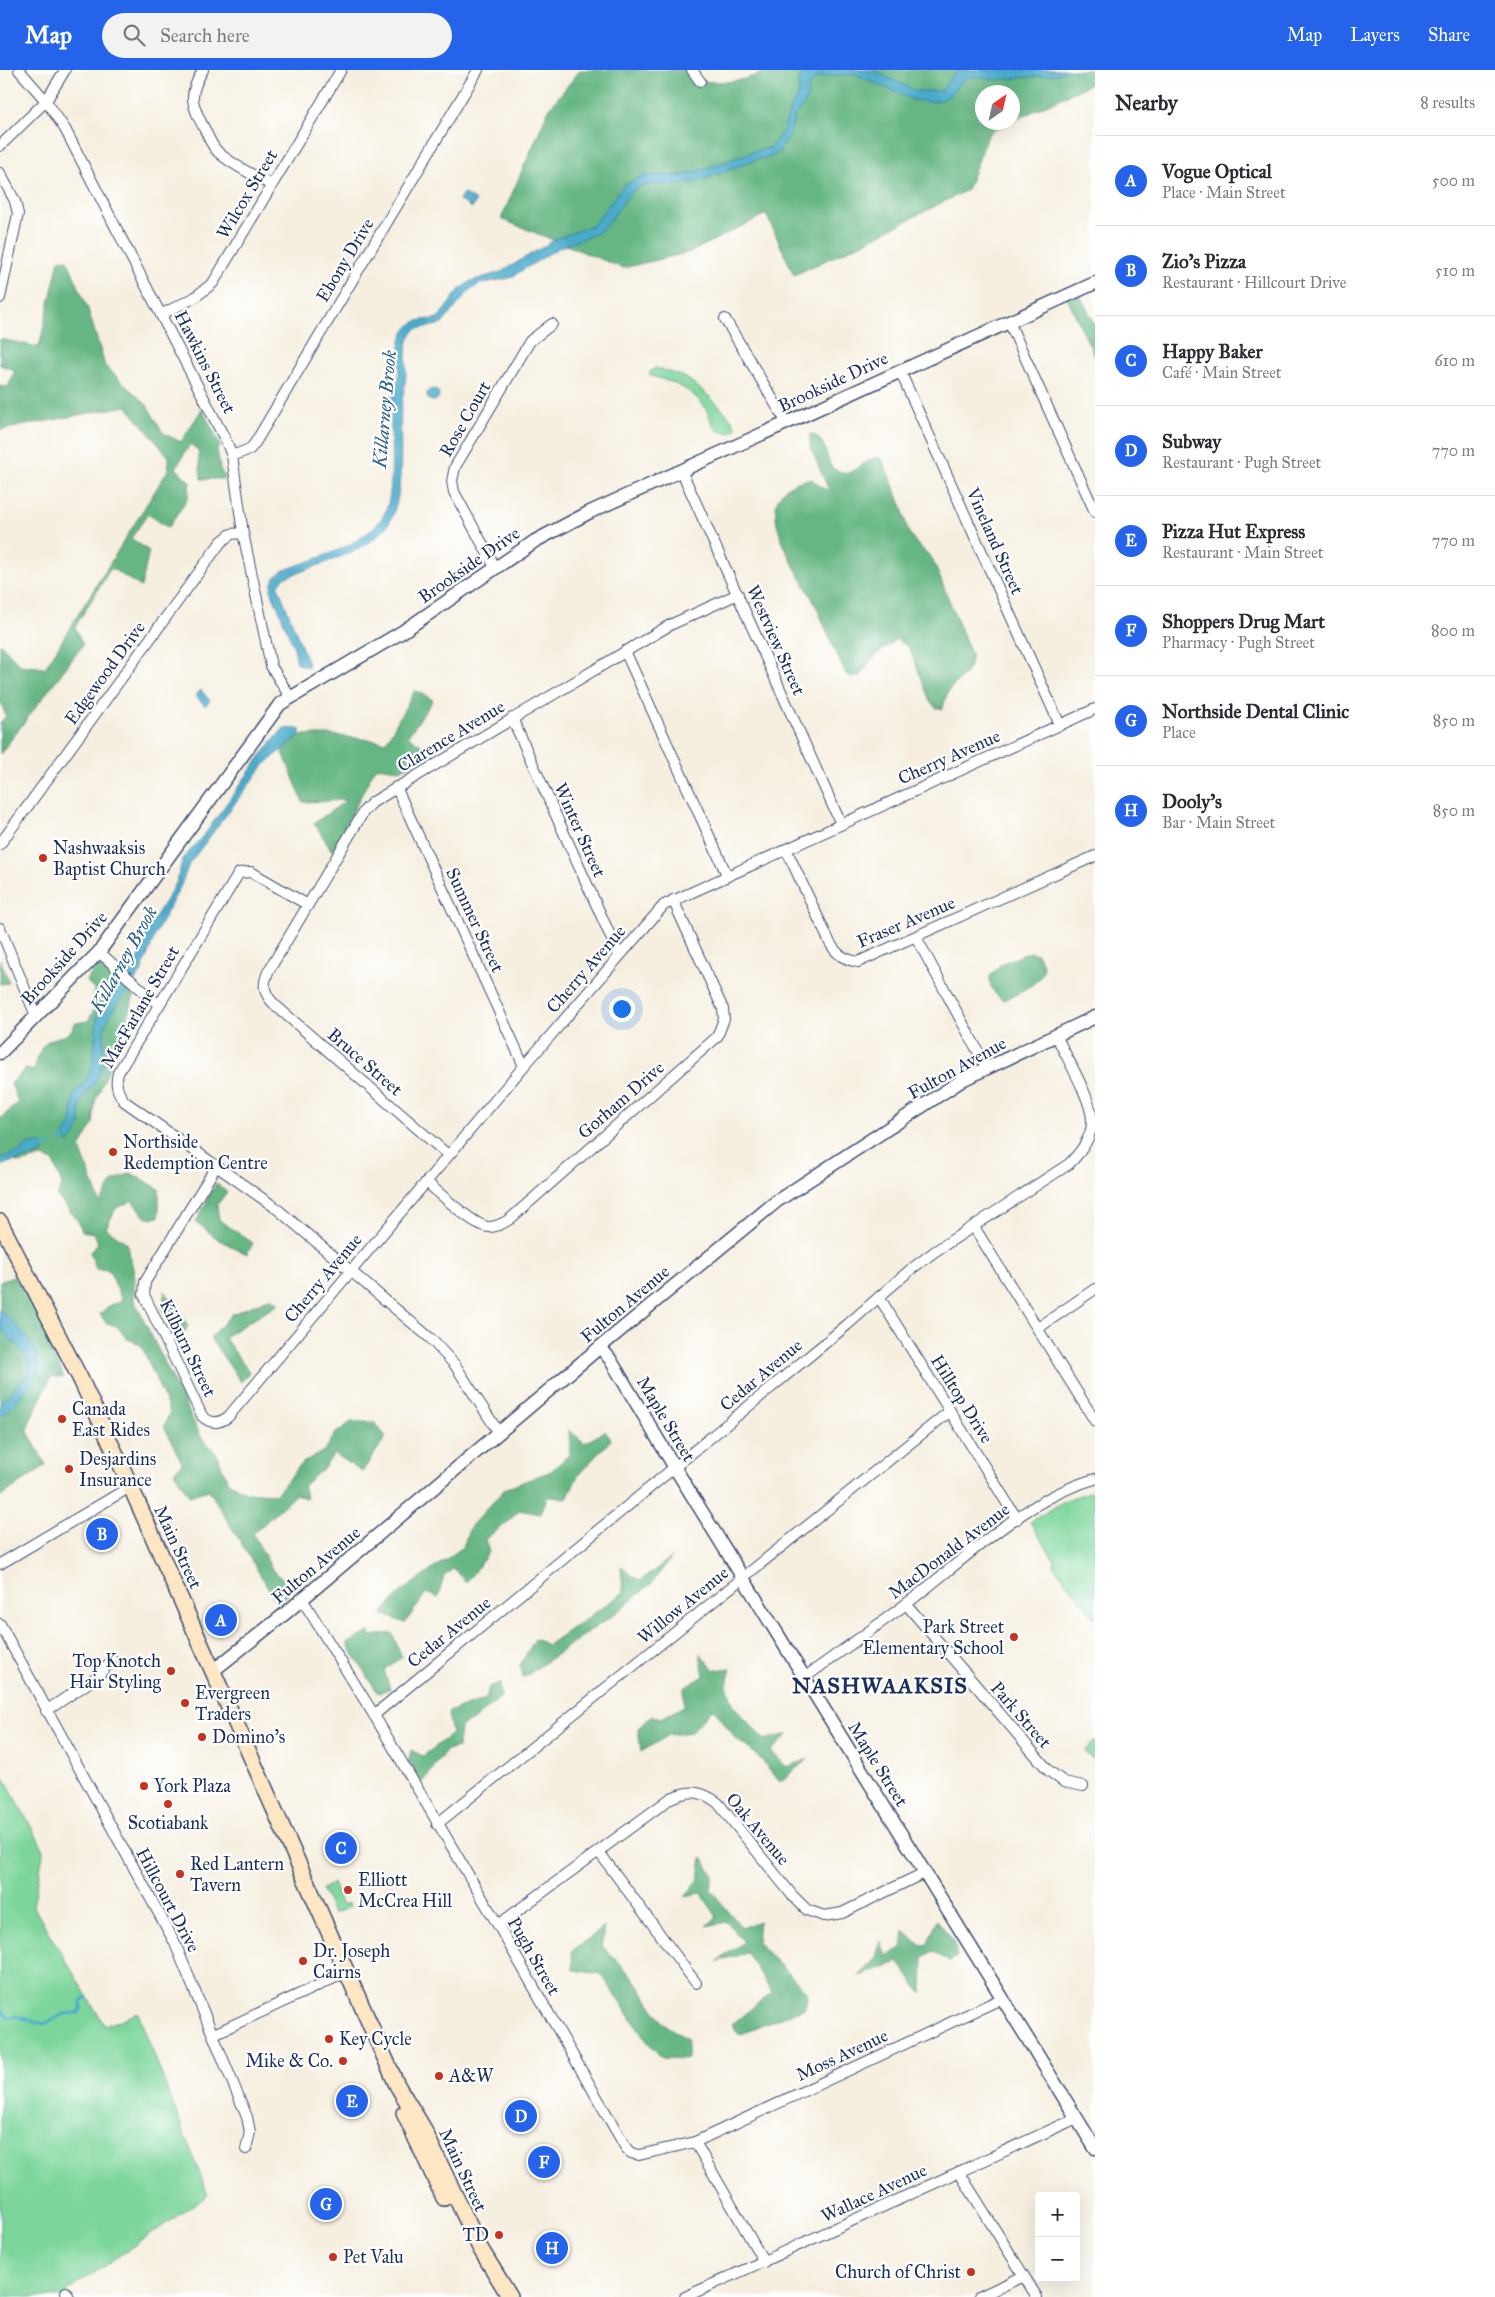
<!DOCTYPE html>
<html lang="en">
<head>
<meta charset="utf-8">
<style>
	:root { --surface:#fff; --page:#f2f2f3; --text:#2b2b33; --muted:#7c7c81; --line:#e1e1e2; --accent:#2563eb }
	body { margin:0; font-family:"IM FELL Great Primer",serif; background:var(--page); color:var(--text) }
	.controls { position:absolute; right:15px; bottom:15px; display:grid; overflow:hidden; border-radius:5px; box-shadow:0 5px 20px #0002 }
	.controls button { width:45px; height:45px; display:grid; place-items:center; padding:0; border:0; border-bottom:1px solid var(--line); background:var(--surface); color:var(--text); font:25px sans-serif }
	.compass { position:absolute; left:975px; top:15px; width:45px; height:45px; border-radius:50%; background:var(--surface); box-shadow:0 5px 20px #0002; rotate:34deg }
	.you { position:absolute; left:621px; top:938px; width:18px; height:18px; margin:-12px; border:4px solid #fff; border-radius:50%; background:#1a73e8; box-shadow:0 0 0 8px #1a73e833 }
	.badge { display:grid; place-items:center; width:32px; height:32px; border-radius:50%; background:var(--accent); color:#fff; font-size:16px; font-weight:700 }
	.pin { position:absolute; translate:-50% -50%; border:2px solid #fff; box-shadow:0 1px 5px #0006 }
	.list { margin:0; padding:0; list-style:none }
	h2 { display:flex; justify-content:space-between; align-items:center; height:65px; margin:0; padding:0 20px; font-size:21px }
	h2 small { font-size:16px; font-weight:400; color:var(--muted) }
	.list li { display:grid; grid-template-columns:32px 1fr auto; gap:15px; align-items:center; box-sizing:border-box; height:90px; padding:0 20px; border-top:1px solid var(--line) }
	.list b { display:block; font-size:19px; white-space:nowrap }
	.list p { margin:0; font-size:16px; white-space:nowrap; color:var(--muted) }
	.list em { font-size:16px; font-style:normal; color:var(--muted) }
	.icon { flex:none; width:28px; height:28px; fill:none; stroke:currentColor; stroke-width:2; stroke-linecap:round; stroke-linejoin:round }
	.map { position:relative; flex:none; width:1095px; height:2227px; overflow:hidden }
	header { display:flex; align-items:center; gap:30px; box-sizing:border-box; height:70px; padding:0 25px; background:var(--accent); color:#fff }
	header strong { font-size:24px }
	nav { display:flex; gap:28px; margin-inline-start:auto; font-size:18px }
	.search { width:350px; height:45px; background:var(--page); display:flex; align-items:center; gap:12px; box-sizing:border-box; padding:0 18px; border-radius:28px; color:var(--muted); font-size:19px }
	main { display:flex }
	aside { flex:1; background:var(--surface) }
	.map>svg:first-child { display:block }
</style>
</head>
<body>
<header>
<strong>Map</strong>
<div class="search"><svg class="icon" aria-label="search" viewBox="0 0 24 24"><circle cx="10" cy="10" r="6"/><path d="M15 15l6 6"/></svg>Search here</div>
<nav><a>Map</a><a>Layers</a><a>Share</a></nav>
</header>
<main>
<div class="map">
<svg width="1095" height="2227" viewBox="0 0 1095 2227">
	<rect width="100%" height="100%" fill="#fff"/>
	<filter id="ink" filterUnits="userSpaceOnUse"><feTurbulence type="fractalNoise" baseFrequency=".02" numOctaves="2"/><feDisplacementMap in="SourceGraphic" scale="10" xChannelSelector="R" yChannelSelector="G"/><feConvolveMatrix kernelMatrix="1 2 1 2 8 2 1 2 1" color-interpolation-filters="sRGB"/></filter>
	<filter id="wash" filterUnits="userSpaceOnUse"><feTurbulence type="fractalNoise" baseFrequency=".0096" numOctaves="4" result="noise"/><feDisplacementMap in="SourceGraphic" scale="20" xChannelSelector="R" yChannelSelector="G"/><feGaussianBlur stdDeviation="1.12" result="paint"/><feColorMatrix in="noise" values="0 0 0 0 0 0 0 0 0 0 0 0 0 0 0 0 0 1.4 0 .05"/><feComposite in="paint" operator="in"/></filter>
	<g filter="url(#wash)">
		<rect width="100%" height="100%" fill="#f6efdf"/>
		<g fill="#7cd59a" stroke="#4c827c">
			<path d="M655,298C665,301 677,303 686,308C697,315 735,347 736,359L729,363L718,361C711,356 711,348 707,341C695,320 673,312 651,306L649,303Z"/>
			<path d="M1095,1420V1549L1053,1495L1054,1490L1030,1452L1066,1430Z"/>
			<path d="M1095,1671V1691L1084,1681Z"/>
			<path d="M0,1700L44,1780L33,1836L105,1956L138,1943L208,2125L66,2222L69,2227H0Z"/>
			<path d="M333,1813L342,1836L349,1833L350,1837L333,1844L322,1819Z"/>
		</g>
		<g fill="#65b682" stroke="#407270">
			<path d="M580,0H692L700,11C728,13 743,12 769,0H1095V12L1013,51L1012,22H982V52L1010,53L989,63L967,120L863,173L794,205L766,144L691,182L623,198L501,149L549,39Z"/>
			<path d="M67,189L88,239L105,296L147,335L163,363L181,372L202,339L221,376L217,379L220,399L226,409H201L198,380L190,374L176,398L190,412L188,428L168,458L148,444L131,468L149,481L141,517L111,498L75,557L83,575L0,684V653L6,646L0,630V573L20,595L45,598L168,400L169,387L126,336L0,360V316L8,317L15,300L0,295V269L39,277L59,190Z"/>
			<path d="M1078,221L1095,255V287L1066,226Z"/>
			<path d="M810,364C826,367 825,386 832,398C854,411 859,391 878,387L882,389L902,437L908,461L917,474L932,488L971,584C972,603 960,608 949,620C946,625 944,634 943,639L936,638L930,631L909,577L896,569L870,591L859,607H853L846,604C835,583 827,561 818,540C803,506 735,420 811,409L826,420L828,418L810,376Z"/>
			<path d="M415,620L433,630L408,666L435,685L399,700L376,697L332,781L314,753L347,730L303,732L282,680L300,665H332L386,672Z"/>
			<path d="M1030,882L1037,884C1039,887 1042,891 1043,895C1047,911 1015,926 1003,930C994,924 989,917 990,906L1001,894Z"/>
			<path d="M0,889L9,913L0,914Z"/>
			<path d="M97,897L109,900L135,921L124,961L95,1032L93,1054L80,1078L100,1133L113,1111L131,1103L159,1119V1147L146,1148L132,1131L116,1138L106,1158L127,1173L135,1207L134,1230L201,1367L216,1383L228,1412L245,1422L276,1424L301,1394L325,1380L336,1363L351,1352H374L386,1367L362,1402L334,1383L325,1397L303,1416L307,1429L296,1424L253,1464L273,1501L286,1511L288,1525L276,1531L209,1420L189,1426L174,1402L182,1393L164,1356L170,1342L141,1275L126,1268L117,1256L106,1253L100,1244L109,1236L122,1230L109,1200L96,1199L90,1182L98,1173L94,1163L82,1161L78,1151L57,1126L62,1115L53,1091L42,1087L21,1093L6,1089L0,1093V1049L18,1033L11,1013L25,999L34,1001C37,991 39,975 50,970C63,964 69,969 75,953L88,951L96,936L93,929L95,921L86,910Z"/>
			<path d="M216,1113L227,1122L217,1135L219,1150L253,1173L247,1184L219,1170L196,1152Z"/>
			<path d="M18,1205L55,1279L56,1289L64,1307H51L29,1353L28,1362L46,1395L0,1427V1212Z"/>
			<path d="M165,1221L188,1256L180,1271L162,1238Z"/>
			<path d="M271,1228L279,1234L224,1267L249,1302L241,1312L210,1268L232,1244Z"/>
			<path d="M569,1360L585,1373L605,1361L611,1370L579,1404L567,1428L547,1427L541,1444L519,1440L508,1452L485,1469L489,1482L466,1513L454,1498L444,1506L438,1528L426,1523L405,1553L382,1544L401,1522L463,1477L470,1457L505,1419L551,1401L570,1384Z"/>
			<path d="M672,1487L651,1514L613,1545L523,1608L520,1595L535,1569L548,1575L623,1523L621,1497L640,1511Z"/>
			<path d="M370,1561L371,1566L392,1563L402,1587L384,1600L390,1619L378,1623L347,1574Z"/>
			<path d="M700,1583L714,1600L731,1598L727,1615L734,1636L764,1670L789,1664L771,1681L787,1697L808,1689L780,1712L757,1685L736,1669L713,1638L691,1662L669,1665L641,1682L638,1658L652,1646L661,1648L684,1636V1618L704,1606Z"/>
			<path d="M500,1613L501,1627L476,1648L460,1657L458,1677L447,1680L421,1714L409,1690L411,1680L423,1686L452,1664L448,1642L486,1629L489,1617Z"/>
			<path d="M702,1787L713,1805L711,1820L742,1858L759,1851L757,1872L808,1923L805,1938L739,1965L732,1954L772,1922L747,1883L717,1891L744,1872L727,1852L706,1856L717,1847L701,1823L685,1826L699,1809Z"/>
			<path d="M937,1850L955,1873L957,1887L949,1892L933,1881L923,1887L922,1924L898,1892L859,1906L875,1890L881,1871L886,1886L902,1878L904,1860L921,1876L927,1875Z"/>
			<path d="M604,1857L602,1876L633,1907L664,1954L687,1969V1989L662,1988L646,1970L601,1904L573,1900L572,1881Z"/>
		</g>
		<g fill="#4aabca" stroke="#326d94">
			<path d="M811,0H872L916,21H941L955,3L960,0H1068L1060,4L999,10L973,7L964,9L951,24L943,30L934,32L913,30L855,4L818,7L810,14L806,33L795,45L790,65L778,83L769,88L758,89L700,111L677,115H643L631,122L606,156L598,163L560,177L510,208L480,214L469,221L442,254L416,259C403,271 407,286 406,302C406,315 402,327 401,340C399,372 407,437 383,461C360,484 314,496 284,508L278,516L308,593V597L297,594L294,578L271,520C271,511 275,507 282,501C315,488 360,478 382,448C398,426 388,357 392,328C394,319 399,311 399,302C400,284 396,265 413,253C421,248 431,251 439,247L460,219L471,211L501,202L556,169L593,155L624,115L645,105L677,106L699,101L755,81L770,78L784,60L790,40L799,24L798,13L800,7Z"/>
			<path d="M463,123L476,131L472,138L459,130Z"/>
			<circle cx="433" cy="325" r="6"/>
			<path d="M201,620L210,631L205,636L195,625Z"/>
			<path d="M284,658L300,659V665L264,695L189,794L181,815L155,865L141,903L114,938L108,949L104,959L103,991L100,1002L95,1012L83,1028L80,1035V1055L76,1064L68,1074L64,1065L71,1054L74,1022L84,1014L93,995L97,946L100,938L134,898L148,859L176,813L183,789L207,761L259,688Z"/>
			<path d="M40,1073L43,1083C30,1089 12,1089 0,1097V1088L19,1082L29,1074Z"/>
			<path d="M0,1239C15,1255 45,1278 37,1303C35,1310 29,1316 24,1322C17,1331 11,1340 0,1346V1333L29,1303C36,1283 6,1272 0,1255C0,1251 0,1244 0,1239Z"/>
		</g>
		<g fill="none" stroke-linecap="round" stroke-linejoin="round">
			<g stroke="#4aabca" stroke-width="3">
				<path d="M60,1071L67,1066"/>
				<path d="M39,1078L50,1074"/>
				<path d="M0,1939L9,1948L16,1946L44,1954L64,1944L78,1943L81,1939V1932L87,1927"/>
			</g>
		</g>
	</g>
	<g filter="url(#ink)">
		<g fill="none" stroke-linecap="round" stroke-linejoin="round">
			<defs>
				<g id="minor">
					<path d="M19,0L46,31L65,59L227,373L232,386L243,463L271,596L290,627"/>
					<path d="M203,0C187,26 192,35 205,60C209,68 212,77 219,83C234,96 254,105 271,115"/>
					<path d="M692,0L700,11"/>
					<path d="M0,76L46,31L65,0"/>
					<path d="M0,103L15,131L18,144L0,228"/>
					<path d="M162,244L194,228L213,213L341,0"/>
					<path d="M725,249L782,345L788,352"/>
					<path d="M1009,252L1095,442"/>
					<path d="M900,301L1060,655"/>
					<path d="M232,386L250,379L255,373L478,0"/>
					<path d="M681,400L841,754"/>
					<path d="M495,497L454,422L452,411L455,397L530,271L552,254"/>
					<path d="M625,581L727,805"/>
					<path d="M512,648L619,885"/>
					<path d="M396,717L524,996"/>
					<path d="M0,774L221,472L231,464L243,463"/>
					<path d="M786,779L830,873C837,885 844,889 858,892L1095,786"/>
					<path d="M308,835L251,802L239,803L118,1003C115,1015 117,1021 124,1031L276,1138L430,1268L455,1295L499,1363"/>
					<path d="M0,858L36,946"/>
					<path d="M916,867L987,998"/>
					<path d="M99,882L159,935"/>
					<path d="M448,1085L275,935C264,924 262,916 268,902L364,741L373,732L670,555L738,524"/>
					<path d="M217,1095L145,1212L144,1225L202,1346C211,1354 218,1354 228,1347L524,996L664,835L1095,639"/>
					<path d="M426,1112C439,1122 474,1157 489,1157C497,1157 504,1153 510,1149L717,967L724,949L723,939L673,830"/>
					<path d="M974,1157L1095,1351"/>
					<path d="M879,1227L1017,1449"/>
					<path d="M1038,1258L1095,1219"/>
					<path d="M0,1494L130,1417"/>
					<path d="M302,1529L374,1645L498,1855L626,2078L631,2083L639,2085L695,2072L764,2192"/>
					<path d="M906,1534L1049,1701L1064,1712L1083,1716"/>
					<path d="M0,1554L174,1871L247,2047L250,2062L246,2079"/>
					<path d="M804,1608C838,1583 873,1559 906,1534C963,1491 1026,1428 1095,1409"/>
					<path d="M46,1641L97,1607L112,1590"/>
					<path d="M374,1645L847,1255L910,1200L934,1182L1069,1094C1080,1083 1092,1068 1092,1051C1092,1029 1066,987 1056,965"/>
					<path d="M437,1754L950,1341"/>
					<path d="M599,1782L696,1913"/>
					<path d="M498,1855L671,1728C690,1719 702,1721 718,1733L792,1825L807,1840L824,1846L842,1843L924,1803"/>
					<path d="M214,1964L347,1902"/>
					<path d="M695,2072L1003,1928"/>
					<path d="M959,2102L1037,2227"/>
					<path d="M66,2222L69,2227"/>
					<path d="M685,2227L1077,2048"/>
					<path d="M979,2227L1024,2206"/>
				</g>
				<g id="tertiary">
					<path d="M0,983L99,882L280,634L402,562L535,471L590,442L1095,213"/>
					<path d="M600,1277L610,1289L675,1398L1095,2078"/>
					<path d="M214,1600L281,1547L600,1277L777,1131L964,1009L1095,947"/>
				</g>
				<g id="secondary">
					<path d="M0,1152L80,1308L125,1404L397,2015L422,2056L480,2178L510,2227"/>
					<path d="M404,2043L444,2128"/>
				</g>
			</defs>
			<use href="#minor" stroke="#3c4c71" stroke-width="12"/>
			<use href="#tertiary" stroke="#3c4c71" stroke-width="15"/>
			<use href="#secondary" stroke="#3c4c71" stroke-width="18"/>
			<use href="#minor" stroke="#fff" stroke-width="10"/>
			<use href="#tertiary" stroke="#fff" stroke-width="12"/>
			<use href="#secondary" stroke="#fce6c4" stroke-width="15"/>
		</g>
	</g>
	<g fill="#c8321e" stroke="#fff" stroke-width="2">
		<circle cx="43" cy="788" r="5"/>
		<circle cx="113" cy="1082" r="5"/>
		<circle cx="62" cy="1349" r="5"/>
		<circle cx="69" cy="1399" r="5"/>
		<circle cx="1014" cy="1567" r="5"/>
		<circle cx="171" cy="1601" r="5"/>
		<circle cx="185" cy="1633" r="5"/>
		<circle cx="202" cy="1667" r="5"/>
		<circle cx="144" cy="1716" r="5"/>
		<circle cx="168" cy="1734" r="5"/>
		<circle cx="180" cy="1804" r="5"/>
		<circle cx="348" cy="1820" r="5"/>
		<circle cx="303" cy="1891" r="5"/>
		<circle cx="329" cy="1969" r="5"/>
		<circle cx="343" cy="1991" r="5"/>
		<circle cx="439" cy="2006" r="5"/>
		<circle cx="499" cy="2165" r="5"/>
		<circle cx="333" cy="2187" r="5"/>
		<circle cx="971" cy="2202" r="5"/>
	</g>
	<g text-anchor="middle" stroke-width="4.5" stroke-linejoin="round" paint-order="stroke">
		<g font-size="18" fill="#1b2f5e" stroke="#fff">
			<text transform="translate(247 124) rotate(-59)" y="6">Wilcox Street</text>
			<text transform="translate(345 190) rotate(-59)" y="6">Ebony Drive</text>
			<text transform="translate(205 292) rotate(63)" y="6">Hawkins Street</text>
			<text transform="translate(833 312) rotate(-25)" y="6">Brookside Drive</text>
			<text transform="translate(465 349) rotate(-60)" y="6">Rose Court</text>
			<text transform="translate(995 471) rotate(66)" y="6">Vineland Street</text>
			<text transform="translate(469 495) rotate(-35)" y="6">Brookside Drive</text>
			<text transform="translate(776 570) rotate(66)" y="6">Westview Street</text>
			<text transform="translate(105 603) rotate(-54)" y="6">Edgewood Drive</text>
			<text transform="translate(451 666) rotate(-31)" y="6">Clarence Avenue</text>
			<text transform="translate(949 687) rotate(-24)" y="6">Cherry Avenue</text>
			<text transform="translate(580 760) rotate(66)" y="6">Winter Street</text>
			<text transform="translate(475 850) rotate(65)" y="6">Summer Street</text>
			<text transform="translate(906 852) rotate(-23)" y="6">Fraser Avenue</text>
			<text transform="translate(64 888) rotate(-48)" y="6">Brookside Drive</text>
			<text transform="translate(586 899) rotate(-49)" y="6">Cherry Avenue</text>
			<text transform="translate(140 937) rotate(-60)" y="6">MacFarlane Street</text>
			<text transform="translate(365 992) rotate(41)" y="6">Bruce Street</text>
			<text transform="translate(957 998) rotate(-29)" y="6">Fulton Avenue</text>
			<text transform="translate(621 1030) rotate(-41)" y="6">Gorham Drive</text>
			<text transform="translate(323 1208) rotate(-50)" y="6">Cherry Avenue</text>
			<text transform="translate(625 1234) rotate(-40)" y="6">Fulton Avenue</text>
			<text transform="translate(188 1278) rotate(64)" y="6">Kilburn Street</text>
			<text transform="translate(761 1305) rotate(-40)" y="6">Cedar Avenue</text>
			<text transform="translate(962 1329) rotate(58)" y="6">Hilltop Drive</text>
			<text transform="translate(666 1349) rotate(59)" y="6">Maple Street</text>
			<text transform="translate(178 1477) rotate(65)" y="6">Main Street</text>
			<text transform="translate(949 1481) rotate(-37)" y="6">MacDonald Avenue</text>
			<text transform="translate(316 1495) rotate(-40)" y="6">Fulton Avenue</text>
			<text transform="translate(683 1535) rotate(-39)" y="6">Willow Avenue</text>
			<text transform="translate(449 1562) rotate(-39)" y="6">Cedar Avenue</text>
			<text transform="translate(1021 1645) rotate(49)" y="6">Park Street</text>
			<text transform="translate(878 1694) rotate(58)" y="6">Maple Street</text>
			<text transform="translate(758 1759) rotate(50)" y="6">Oak Avenue</text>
			<text transform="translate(168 1830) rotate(62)" y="6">Hillcourt Drive</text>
			<text transform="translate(534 1886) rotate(60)" y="6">Pugh Street</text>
			<text transform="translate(842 1985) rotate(-25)" y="6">Moss Avenue</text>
			<text transform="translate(463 2100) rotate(65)" y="6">Main Street</text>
			<text transform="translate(874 2123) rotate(-25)" y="6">Wallace Avenue</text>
		</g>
		<g font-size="18" fill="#1b2f5e" stroke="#fff" text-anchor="start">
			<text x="53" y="784">Nashwaaksis<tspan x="53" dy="21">Baptist Church</tspan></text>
			<text x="123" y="1078">Northside<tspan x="123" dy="21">Redemption Centre</tspan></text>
			<text x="72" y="1345">Canada<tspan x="72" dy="21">East Rides</tspan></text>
			<text x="79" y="1395">Desjardins<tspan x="79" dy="21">Insurance</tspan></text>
			<text x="1004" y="1563" text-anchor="end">Park Street<tspan x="1004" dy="21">Elementary School</tspan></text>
			<text x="161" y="1597" text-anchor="end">Top Knotch<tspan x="161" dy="21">Hair Styling</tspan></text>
			<text x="195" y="1629">Evergreen<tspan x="195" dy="21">Traders</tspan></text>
			<text x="212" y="1673">Domino's</text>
			<text x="154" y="1722">York Plaza</text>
			<text x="168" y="1759" text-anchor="middle">Scotiabank</text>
			<text x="190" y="1800">Red Lantern<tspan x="190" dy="21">Tavern</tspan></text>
			<text x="358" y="1816">Elliott<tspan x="358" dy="21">McCrea Hill</tspan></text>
			<text x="313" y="1887">Dr. Joseph<tspan x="313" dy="21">Cairns</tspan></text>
			<text x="339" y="1975">Key Cycle</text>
			<text x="333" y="1997" text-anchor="end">Mike &amp; Co.</text>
			<text x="449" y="2012">A&amp;W</text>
			<text x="489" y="2171" text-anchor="end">TD</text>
			<text x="343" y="2193">Pet Valu</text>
			<text x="961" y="2208" text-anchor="end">Church of Christ</text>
		</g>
		<g font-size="19" font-style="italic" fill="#2e6189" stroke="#fff">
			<text transform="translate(384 339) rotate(-85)" y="7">Killarney Brook</text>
			<text transform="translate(123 889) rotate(-61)" y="7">Killarney Brook</text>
		</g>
		<g font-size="22" font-weight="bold" letter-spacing="1" fill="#1b2f5e" stroke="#fff">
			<text x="880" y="1623">NASHWAAKSIS</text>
		</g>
	</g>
</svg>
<div class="controls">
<button>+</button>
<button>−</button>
</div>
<svg class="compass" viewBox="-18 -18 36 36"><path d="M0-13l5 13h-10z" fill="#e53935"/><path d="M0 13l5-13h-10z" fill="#7c7c81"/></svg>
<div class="you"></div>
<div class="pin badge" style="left:221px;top:1550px">A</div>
<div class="pin badge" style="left:102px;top:1464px">B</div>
<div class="pin badge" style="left:341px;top:1778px">C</div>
<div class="pin badge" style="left:521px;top:2046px">D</div>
<div class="pin badge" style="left:352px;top:2031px">E</div>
<div class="pin badge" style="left:544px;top:2092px">F</div>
<div class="pin badge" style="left:326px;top:2134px">G</div>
<div class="pin badge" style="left:552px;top:2178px">H</div>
</div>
<aside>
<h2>Nearby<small>8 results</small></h2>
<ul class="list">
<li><span class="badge">A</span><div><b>Vogue Optical</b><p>Place · Main Street</p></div><em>500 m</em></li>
<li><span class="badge">B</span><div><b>Zio's Pizza</b><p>Restaurant · Hillcourt Drive</p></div><em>510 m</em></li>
<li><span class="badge">C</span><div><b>Happy Baker</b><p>Café · Main Street</p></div><em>610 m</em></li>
<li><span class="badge">D</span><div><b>Subway</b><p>Restaurant · Pugh Street</p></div><em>770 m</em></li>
<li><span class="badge">E</span><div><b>Pizza Hut Express</b><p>Restaurant · Main Street</p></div><em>770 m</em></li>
<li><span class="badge">F</span><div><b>Shoppers Drug Mart</b><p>Pharmacy · Pugh Street</p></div><em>800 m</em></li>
<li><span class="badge">G</span><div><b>Northside Dental Clinic</b><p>Place</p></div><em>850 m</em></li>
<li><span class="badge">H</span><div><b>Dooly's</b><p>Bar · Main Street</p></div><em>850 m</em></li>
</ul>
</aside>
</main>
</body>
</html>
